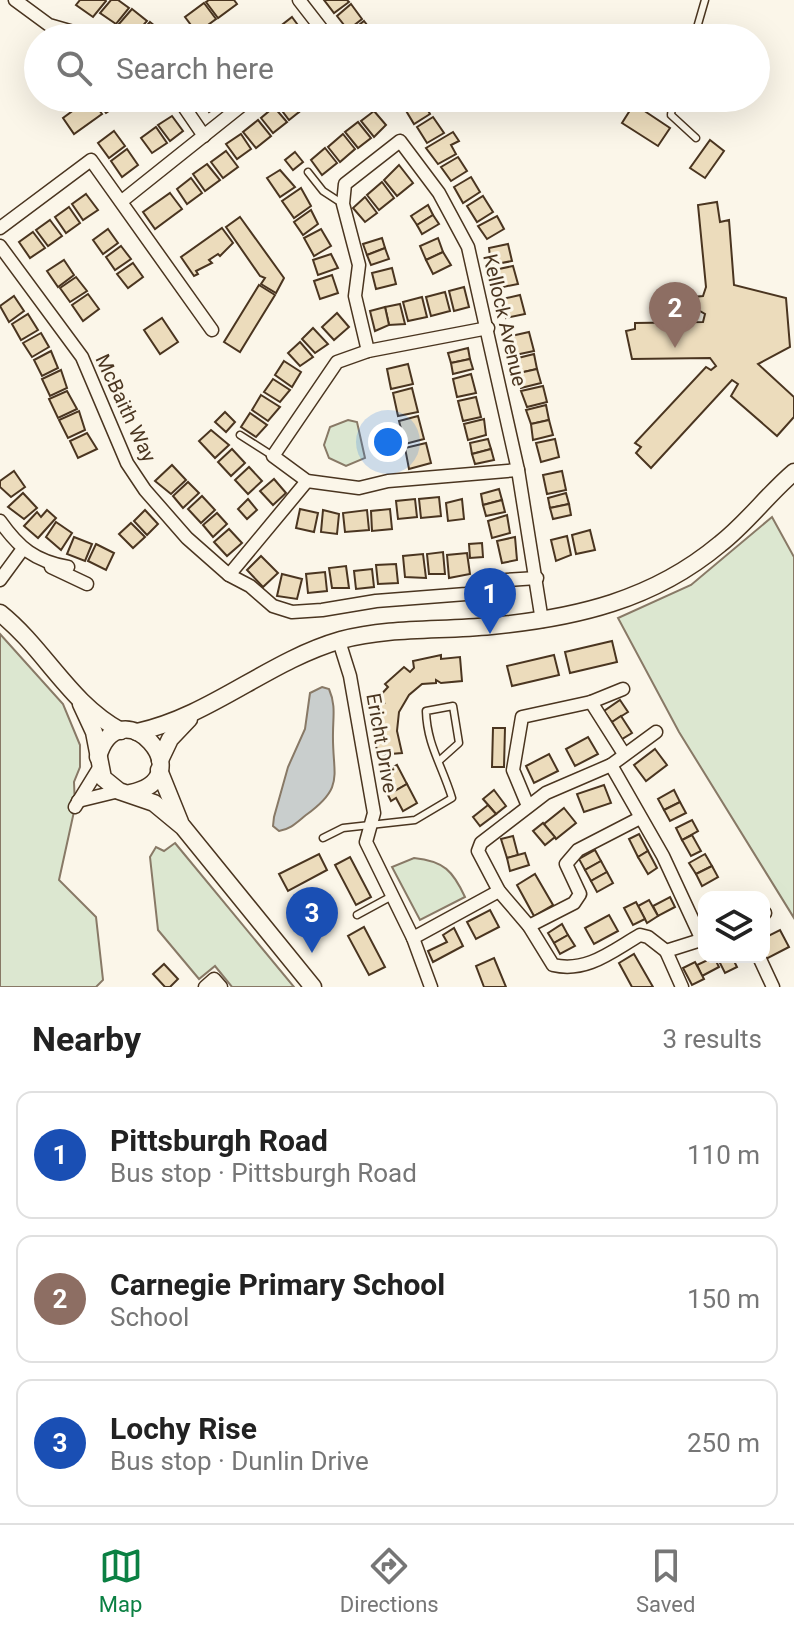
<!DOCTYPE html>
<html lang="en">
<head>
<meta charset="utf-8">
<style>
	:root { --surface:#fff; --page:#f6f6f6; --text:#222; --muted:#767676; --line:#e0e0e0; --accent:#0b8043 }
	body { margin:0; font-family:Roboto,sans-serif; background:var(--page); color:var(--text) }
	.controls { position:absolute; right:24px; bottom:24px; display:grid; overflow:hidden; border-radius:16px; box-shadow:0 8px 32px #0002 }
	.controls button { width:72px; height:72px; display:grid; place-items:center; padding:0; border:0; border-bottom:2px solid var(--line); background:var(--surface); color:var(--text); font:40px sans-serif }
	.you { position:absolute; left:388px; top:442px; width:28px; height:28px; margin:-20px; border:6px solid #fff; border-radius:50%; background:#1a73e8; box-shadow:0 0 0 12px #1a73e833 }
	.badge { display:grid; place-items:center; width:52px; height:52px; border-radius:50%; background:var(--accent); color:#fff; font-size:26px; font-weight:700 }
	.pin { position:absolute; translate:-50% -66px; filter:drop-shadow(0 2px 4px #0008) }
	.pin::after { content:''; position:absolute; top:42px; width:28px; height:24px; background:inherit; clip-path:polygon(0 0,100% 0,50% 100%) }
	.list { margin:0; padding:0; list-style:none }
	h2 { display:flex; justify-content:space-between; align-items:center; height:104px; margin:0; padding:0 32px; font-size:34px }
	h2 small { font-size:26px; font-weight:400; color:var(--muted) }
	.list li { display:grid; grid-template-columns:52px 1fr auto; gap:24px; align-items:center; box-sizing:border-box; height:128px; margin:0 16px 16px; padding:0 16px; border:2px solid var(--line); border-radius:16px }
	.list b { display:block; font-size:30px; white-space:nowrap }
	.list p { margin:0; font-size:26px; white-space:nowrap; color:var(--muted) }
	.list em { font-size:26px; font-style:normal; color:var(--muted) }
	.icon { flex:none; width:44px; height:44px; fill:none; stroke:currentColor; stroke-width:2; stroke-linecap:round; stroke-linejoin:round }
	.map { position:relative; flex:none; width:794px; height:987px; overflow:hidden }
	.search { position:absolute; background:var(--surface); box-shadow:0 8px 32px #0002; left:24px; right:24px; top:24px; height:88px; display:flex; align-items:center; gap:20px; box-sizing:border-box; padding:0 28px; border-radius:44px; color:var(--muted); font-size:30px }
	.sheet { height:536px; background:var(--surface) }
	nav { display:flex; justify-content:space-around; align-items:center; box-sizing:border-box; height:112px; border-top:2px solid var(--line); background:var(--surface); font-size:22px; color:var(--muted) }
	nav a { display:grid; justify-items:center; gap:4px }
	nav .on { color:var(--accent) }
	.map>svg:first-child { display:block }
</style>
</head>
<body>
<div class="map">
<svg width="794" height="987" viewBox="0 0 794 987">
	<rect width="100%" height="100%" fill="#fbf6e9"/>
	<g fill="#dce7d0" stroke="#887966" stroke-width="2">
		<path d="M348,420L357,422L365,458L346,466L329,458L324,445L330,427Z"/>
		<path d="M772,517L794,557V918L679,732L618,618L691,585Z"/>
		<path d="M0,634L63,704L80,745V767L74,782L75,807L59,880L96,917L103,980L96,987H0Z"/>
		<path d="M175,843L294,987H232L215,966L199,979L158,930L150,857L156,847L164,851Z"/>
		<path d="M414,858C444,861 453,871 465,897L420,920L392,867Z"/>
	</g>
	<path fill="#c9cecd" stroke="#887966" stroke-width="2" d="M322,687L329,689C336,705 333,717 333,733C332,776 346,786 306,815C297,822 291,829 279,831L273,826L274,817L288,767L305,729L310,693Z"/>
	<g fill="#ecdcbc" stroke="#4a3520" stroke-width="2">
		<path d="M80,0H105L106,1L93,17L76,5Z"/>
		<path d="M111,0H118L129,8L116,24L100,13Z"/>
		<path d="M209,0H234L237,4L218,18L206,2Z"/>
		<path d="M324,0H347L349,2L334,13Z"/>
		<path d="M204,3L216,19L197,33L185,17Z"/>
		<path d="M351,4L362,19L348,30L337,16Z"/>
		<path d="M132,9L147,21L134,36L118,25Z"/>
		<path d="M292,17L303,32L295,38H286L278,28Z"/>
		<path d="M364,21L375,35L353,38L349,33Z"/>
		<path d="M150,22L166,35L163,38H136Z"/>
		<path d="M90,98L102,114L74,134L63,118Z"/>
		<path d="M95,98H117L121,103L106,113Z"/>
		<path d="M201,98H224L226,101L209,112Z"/>
		<path d="M288,98H303L308,104L299,112Z"/>
		<path d="M288,98L299,112L289,120L277,104Z"/>
		<path d="M412,98H421L430,114L414,124L402,104Z"/>
		<path d="M634,104L670,128L658,146L622,123Z"/>
		<path d="M274,107L287,122L273,133L261,118Z"/>
		<path d="M374,111L386,125L374,137L361,121Z"/>
		<path d="M172,116L183,131L170,141L158,125Z"/>
		<path d="M433,117L444,133L427,143L417,127Z"/>
		<path d="M258,120L271,136L256,148L243,132Z"/>
		<path d="M358,122L371,138L358,148L345,132Z"/>
		<path d="M156,127L167,143L152,153L141,138Z"/>
		<path d="M114,131L125,146L109,158L98,143Z"/>
		<path d="M453,132L459,141L451,145L456,154L438,164L426,148Z"/>
		<path d="M241,134L251,149L237,159L226,144Z"/>
		<path d="M343,134L355,149L340,162L328,147Z"/>
		<path d="M710,140L724,151L705,178L690,168Z"/>
		<path d="M325,148L337,163L322,175L311,160Z"/>
		<path d="M127,149L138,165L122,177L111,161Z"/>
		<path d="M226,151L238,167L223,178L211,162Z"/>
		<path d="M295,152L303,162L293,170L285,160Z"/>
		<path d="M458,157L467,171L451,181L441,167Z"/>
		<path d="M207,164L220,180L205,191L193,174Z"/>
		<path d="M399,165L413,183L397,196L384,180Z"/>
		<path d="M280,170L295,187L280,197L267,178Z"/>
		<path d="M471,177L480,192L463,203L454,187Z"/>
		<path d="M191,178L202,193L187,204L177,189Z"/>
		<path d="M382,182L394,198L379,210L367,195Z"/>
		<path d="M301,188L311,206L294,218L282,201Z"/>
		<path d="M170,193L182,209L155,229L143,212Z"/>
		<path d="M86,194L98,210L83,220L72,204Z"/>
		<path d="M483,196L493,212L477,222L467,206Z"/>
		<path d="M365,197L377,213L365,222L353,208Z"/>
		<path d="M717,202L720,222L729,220L734,285L786,298L790,347L758,364L794,397V417L777,436L731,396L738,384L732,380L651,468L636,453L641,447L635,443L706,367L711,370L716,366L710,358L632,359L626,331L635,329V323L703,322L705,314L693,307V297L703,296L706,287L698,205Z"/>
		<path d="M428,205L433,215L417,225L411,216Z"/>
		<path d="M69,207L80,223L66,233L55,217Z"/>
		<path d="M311,210L318,224L303,235L294,222Z"/>
		<path d="M433,215L439,224L422,234L417,225Z"/>
		<path d="M497,216L504,229L487,239L478,226Z"/>
		<path d="M240,217L284,278L276,293L261,284L265,278L260,276L226,227Z"/>
		<path d="M50,220L62,236L48,246L36,230Z"/>
		<path d="M222,228L233,243L220,256L218,254L209,260L212,263L196,271L198,274L194,276L181,257Z"/>
		<path d="M108,229L118,243L103,254L93,240Z"/>
		<path d="M321,229L331,246L314,256L304,238Z"/>
		<path d="M33,232L45,248L30,258L19,242Z"/>
		<path d="M382,238L385,248L367,255L363,244Z"/>
		<path d="M438,238L443,252L426,260L420,246Z"/>
		<path d="M508,244L512,261L491,265L489,248Z"/>
		<path d="M121,246L131,259L115,270L106,257Z"/>
		<path d="M385,248L389,259L371,265L367,255Z"/>
		<path d="M443,252L451,265L433,274L426,260Z"/>
		<path d="M331,254L338,268L318,275L313,260Z"/>
		<path d="M64,260L74,275L58,287L47,271Z"/>
		<path d="M133,263L143,277L128,288L117,274Z"/>
		<path d="M513,266L518,284L498,288L494,270Z"/>
		<path d="M392,268L396,284L376,289L372,273Z"/>
		<path d="M332,275L338,293L320,299L314,281Z"/>
		<path d="M76,277L87,291L70,302L60,288Z"/>
		<path d="M259,285L275,295L240,352L224,342Z"/>
		<path d="M464,287L469,307L454,311L449,291Z"/>
		<path d="M445,292L450,311L431,316L426,297Z"/>
		<path d="M88,294L99,309L83,321L72,305Z"/>
		<path d="M520,295L525,314L506,318L502,299Z"/>
		<path d="M14,296L24,311L9,322L0,306Z"/>
		<path d="M422,297L427,317L408,321L403,302Z"/>
		<path d="M400,304L405,324L389,325L385,307Z"/>
		<path d="M385,307L389,325L375,331L370,311Z"/>
		<path d="M337,313L349,327L334,340L322,327Z"/>
		<path d="M28,314L38,330L21,340L12,324Z"/>
		<path d="M162,318L178,342L160,354L144,330Z"/>
		<path d="M313,328L328,344L315,353L302,339Z"/>
		<path d="M529,332L534,351L515,355L511,336Z"/>
		<path d="M41,333L49,347L32,357L23,343Z"/>
		<path d="M300,342L313,357L300,366L288,353Z"/>
		<path d="M468,348L470,359L451,363L448,353Z"/>
		<path d="M51,351L58,368L42,376L34,360Z"/>
		<path d="M534,354L537,369L519,373L514,359Z"/>
		<path d="M470,359L473,369L453,374L451,363Z"/>
		<path d="M284,361L301,372L292,387L275,375Z"/>
		<path d="M408,364L413,384L391,389L387,369Z"/>
		<path d="M537,369L541,383L521,388L519,373Z"/>
		<path d="M61,370L67,388L50,396L42,379Z"/>
		<path d="M471,374L476,393L457,397L453,379Z"/>
		<path d="M273,379L290,390L280,402L264,392Z"/>
		<path d="M543,386L547,402L527,407L521,391Z"/>
		<path d="M412,388L418,412L398,416L393,393Z"/>
		<path d="M67,391L77,409L58,418L49,399Z"/>
		<path d="M261,395L280,407L268,421L252,410Z"/>
		<path d="M476,397L481,417L463,421L458,401Z"/>
		<path d="M546,405L549,420L531,424L526,410Z"/>
		<path d="M79,411L85,430L68,438L59,420Z"/>
		<path d="M225,412L235,422L226,432L215,422Z"/>
		<path d="M250,413L267,425L256,437L241,427Z"/>
		<path d="M418,416L424,439L405,444L399,421Z"/>
		<path d="M484,419L486,435L468,440L464,424Z"/>
		<path d="M549,420L553,435L533,440L531,424Z"/>
		<path d="M211,430L229,445L215,458L199,441Z"/>
		<path d="M87,433L97,449L78,458L70,441Z"/>
		<path d="M488,439L491,449L472,454L470,443Z"/>
		<path d="M555,439L559,457L541,462L536,443Z"/>
		<path d="M426,443L431,463L409,469L405,448Z"/>
		<path d="M232,449L245,463L231,476L218,462Z"/>
		<path d="M491,449L494,460L475,464L472,454Z"/>
		<path d="M172,465L186,480L171,494L155,481Z"/>
		<path d="M249,467L262,481L248,494L235,480Z"/>
		<path d="M14,471L25,487L11,497L0,487V481Z"/>
		<path d="M562,471L566,490L547,494L543,475Z"/>
		<path d="M274,479L286,493L273,505L260,491Z"/>
		<path d="M188,482L199,493L183,508L173,496Z"/>
		<path d="M499,489L502,500L483,505L481,494Z"/>
		<path d="M23,493L37,508L24,519L8,507Z"/>
		<path d="M566,493L569,504L550,508L548,498Z"/>
		<path d="M202,496L215,510L201,523L188,509Z"/>
		<path d="M439,497L441,516L421,518L419,499Z"/>
		<path d="M248,499L257,510L247,519L238,509Z"/>
		<path d="M415,499L417,517L398,519L396,501Z"/>
		<path d="M462,499L464,519L448,521L446,503Z"/>
		<path d="M502,500L505,512L486,516L483,505Z"/>
		<path d="M569,504L571,515L553,519L550,508Z"/>
		<path d="M300,509L318,513L314,532L296,528Z"/>
		<path d="M390,509L392,529L372,531L371,511Z"/>
		<path d="M47,510L56,518L38,538L24,526L37,512L41,517Z"/>
		<path d="M145,510L158,524L147,535L134,521Z"/>
		<path d="M323,510L339,514L337,534L321,532Z"/>
		<path d="M367,510L369,530L345,532L343,513Z"/>
		<path d="M217,513L227,524L213,537L203,525Z"/>
		<path d="M507,515L510,533L492,538L488,521Z"/>
		<path d="M56,522L72,533L61,550L46,537Z"/>
		<path d="M131,523L145,537L133,548L119,534Z"/>
		<path d="M229,529L242,543L227,556L214,542Z"/>
		<path d="M590,530L595,550L576,554L572,535Z"/>
		<path d="M567,536L571,555L556,561L551,540Z"/>
		<path d="M74,537L92,544L85,561L67,554Z"/>
		<path d="M515,537L517,560L502,563L497,541Z"/>
		<path d="M482,543L483,557L470,558L469,544Z"/>
		<path d="M96,544L114,553L106,570L88,561Z"/>
		<path d="M443,552L445,574H429L427,554Z"/>
		<path d="M467,553L470,574L449,578L447,555Z"/>
		<path d="M423,554L426,578L405,577L403,556Z"/>
		<path d="M261,556L278,573L263,587L247,570Z"/>
		<path d="M396,564L398,583L378,584L376,565Z"/>
		<path d="M346,566L349,588H332L329,568Z"/>
		<path d="M372,569L374,587L356,589L354,571Z"/>
		<path d="M325,572L327,591L308,593L306,574Z"/>
		<path d="M282,574L302,579L297,599L277,596Z"/>
		<path d="M612,641L617,662L570,673L565,652Z"/>
		<path d="M441,655V659L460,657L462,681L441,683L436,680V683L422,684L409,695L399,712L397,731L402,753L378,755L372,727H375L374,708L384,703L378,698L388,687L385,684L404,667L410,672L414,668L413,661Z"/>
		<path d="M554,655L559,675L512,686L507,666Z"/>
		<path d="M620,700L628,712L612,722L604,711Z"/>
		<path d="M621,716L632,733L622,739L612,722Z"/>
		<path d="M493,728H505L504,767H492Z"/>
		<path d="M588,737L598,754L575,766L566,749Z"/>
		<path d="M655,749L667,765L646,781L634,765Z"/>
		<path d="M549,754L558,771L534,783L526,766Z"/>
		<path d="M397,765L407,784L388,795L384,789L390,786L383,773Z"/>
		<path d="M407,784L417,803L403,811L396,798L391,801L388,795Z"/>
		<path d="M604,785L611,803L584,812L577,794Z"/>
		<path d="M494,790L506,806L496,814L483,799Z"/>
		<path d="M674,790L680,802L664,810L658,799Z"/>
		<path d="M680,802L686,813L670,821L664,810Z"/>
		<path d="M488,805L496,814L480,826L473,817Z"/>
		<path d="M564,808L576,823L556,839L544,824Z"/>
		<path d="M692,820L698,831L682,840L676,828Z"/>
		<path d="M543,823L555,837L545,845L533,831Z"/>
		<path d="M639,834L648,851L638,857L629,839Z"/>
		<path d="M692,835L701,851L691,856L682,840Z"/>
		<path d="M513,836L518,855L507,858L501,839Z"/>
		<path d="M595,850L601,861L585,870L579,859Z"/>
		<path d="M648,851L657,868L648,874L638,857Z"/>
		<path d="M525,853L529,865L510,871L507,858Z"/>
		<path d="M319,854L327,870L288,891L279,874Z"/>
		<path d="M705,854L712,866L696,874L689,863Z"/>
		<path d="M350,857L371,897L356,905L335,865Z"/>
		<path d="M601,861L607,872L591,881L585,870Z"/>
		<path d="M712,866L718,877L702,886L696,874Z"/>
		<path d="M607,872L613,883L597,892L591,881Z"/>
		<path d="M535,874L553,905L534,916L517,885Z"/>
		<path d="M670,897L675,907L658,916L653,906Z"/>
		<path d="M649,900L658,916L647,923L638,906Z"/>
		<path d="M636,902L645,919L633,925L624,908Z"/>
		<path d="M490,910L499,927L476,939L467,922Z"/>
		<path d="M609,915L618,931L594,944L585,928Z"/>
		<path d="M562,924L568,935L554,943L548,933Z"/>
		<path d="M364,927L385,967L369,975L348,936Z"/>
		<path d="M454,928L463,946L433,962L428,951L447,942L443,935Z"/>
		<path d="M780,930L789,947L766,959L764,938Z"/>
		<path d="M568,935L575,946L560,954L554,943Z"/>
		<path d="M634,954L653,987H632L619,963Z"/>
		<path d="M714,957L719,967L702,976L697,965Z"/>
		<path d="M717,957H732L737,967L725,973Z"/>
		<path d="M494,958L506,987H484L476,966Z"/>
		<path d="M695,962L704,979L692,985L683,968Z"/>
		<path d="M164,964L178,979L170,987H165L153,974Z"/>
	</g>
	<g fill="none" stroke-linecap="round" stroke-linejoin="round">
		<defs>
			<g id="service">
				<path d="M694,38L705,0"/>
				<path d="M673,98L671,115L696,138"/>
				<path d="M308,172L323,191L343,204"/>
				<path d="M240,435L273,456"/>
				<path d="M323,838L343,828L415,820L452,798C442,765 427,745 426,711L453,706L459,743L440,760"/>
				<path d="M357,915L392,896"/>
			</g>
			<g id="minor">
				<path d="M15,0L49,25L94,38"/>
				<path d="M299,0L327,36L325,38"/>
				<path d="M178,98L204,136"/>
				<path d="M122,201L251,98"/>
				<path d="M0,228L91,160L212,330"/>
				<path d="M0,246L82,357L127,463L145,490L187,538L229,575L250,586L273,606L292,612L322,610L376,601L466,594L506,580L537,578"/>
				<path d="M488,328L368,351L337,362L273,456L307,481L359,488L388,481L518,470"/>
				<path d="M368,351L355,296L359,265L343,204L345,184L400,141L439,193L468,247L518,470L542,621"/>
				<path d="M0,521C19,548 35,561 68,567"/>
				<path d="M51,567L87,584"/>
				<path d="M229,575L307,481"/>
				<path d="M0,580L22,550"/>
				<path d="M339,641L350,676L374,813L366,842L413,938L431,987"/>
				<path d="M591,702L624,754"/>
				<path d="M656,732L611,765L546,793L481,843L478,851L499,891L529,926L553,965C587,973 612,951 640,935L648,937L666,951L704,939"/>
				<path d="M611,765L663,856L702,940"/>
				<path d="M78,801L119,791"/>
				<path d="M528,806L513,770L522,717L591,702L623,689"/>
				<path d="M75,807L99,768"/>
				<path d="M764,913H765"/>
				<path d="M529,926L574,903L580,894L566,864L578,850L640,818"/>
				<path d="M413,938L499,891"/>
				<path d="M666,951L682,987"/>
				<path d="M759,957L773,987"/>
				<path d="M205,987L214,979L221,987"/>
			</g>
			<g id="tertiary">
				<path d="M0,613C45,649 69,703 121,731"/>
				<path d="M81,704L94,732L103,778L119,791L154,803L183,827L313,987"/>
				<path d="M137,732C211,716 268,661 341,640C390,627 440,631 491,626C576,618 653,600 720,544C747,523 768,494 794,472"/>
				<path d="M98,757C119,684 206,778 130,793"/>
				<path d="M160,760L170,739L189,719"/>
				<path d="M159,770L180,822"/>
			</g>
		</defs>
		<use href="#service" stroke="#4a3520" stroke-width="9"/>
		<use href="#minor" stroke="#4a3520" stroke-width="15"/>
		<use href="#tertiary" stroke="#4a3520" stroke-width="19"/>
		<use href="#service" stroke="#fbf6e9" stroke-width="6"/>
		<use href="#minor" stroke="#fbf6e9" stroke-width="12"/>
		<use href="#tertiary" stroke="#fbf6e9" stroke-width="16"/>
	</g>
	<g text-anchor="middle" stroke-width="6" stroke-linejoin="round" paint-order="stroke">
		<g font-size="20" fill="#4a3520" stroke="#fbf6e9">
			<text transform="translate(505 320) rotate(77)" y="7">Kellock Avenue</text>
			<text transform="translate(126 408) rotate(65)" y="7">McBaith Way</text>
			<text transform="translate(382 743) rotate(80)" y="7">Ericht Drive</text>
		</g>
	</g>
</svg>
<div class="controls">
<button><svg class="icon" aria-label="layers" viewBox="0 0 24 24"><path d="M12 4l9 5-9 5-9-5zM3 14l9 5 9-5"/></svg></button>
</div>
<div class="you"></div>
<div class="pin badge" style="left:490px;top:634px;background:#1a4fb4">1</div>
<div class="pin badge" style="left:675px;top:348px;background:#8d6e63">2</div>
<div class="pin badge" style="left:312px;top:953px;background:#1a4fb4">3</div>
<div class="search"><svg class="icon" aria-label="search" viewBox="0 0 24 24"><circle cx="10" cy="10" r="6"/><path d="M15 15l6 6"/></svg>Search here</div>
</div>
<section class="sheet">
<h2>Nearby<small>3 results</small></h2>
<ul class="list">
<li><span class="badge" style="background:#1a4fb4">1</span><div><b>Pittsburgh Road</b><p>Bus stop · Pittsburgh Road</p></div><em>110 m</em></li>
<li><span class="badge" style="background:#8d6e63">2</span><div><b>Carnegie Primary School</b><p>School</p></div><em>150 m</em></li>
<li><span class="badge" style="background:#1a4fb4">3</span><div><b>Lochy Rise</b><p>Bus stop · Dunlin Drive</p></div><em>250 m</em></li>
</ul>
</section>
<nav>
<a class="on"><svg class="icon" aria-label="map" viewBox="0 0 24 24"><path d="M3 6l6-2 6 2 6-2v14l-6 2-6-2-6 2zM9 4v14M15 6v14"/></svg>Map</a>
<a><svg class="icon" aria-label="directions" viewBox="0 0 24 24"><path d="M12 3l9 9-9 9-9-9zM9 14v-3h6M13 9l2 2-2 2"/></svg>Directions</a>
<a><svg class="icon" aria-label="saved" viewBox="0 0 24 24"><path d="M7 4h10v16l-5-4-5 4z"/></svg>Saved</a>
</nav>
</body>
</html>
